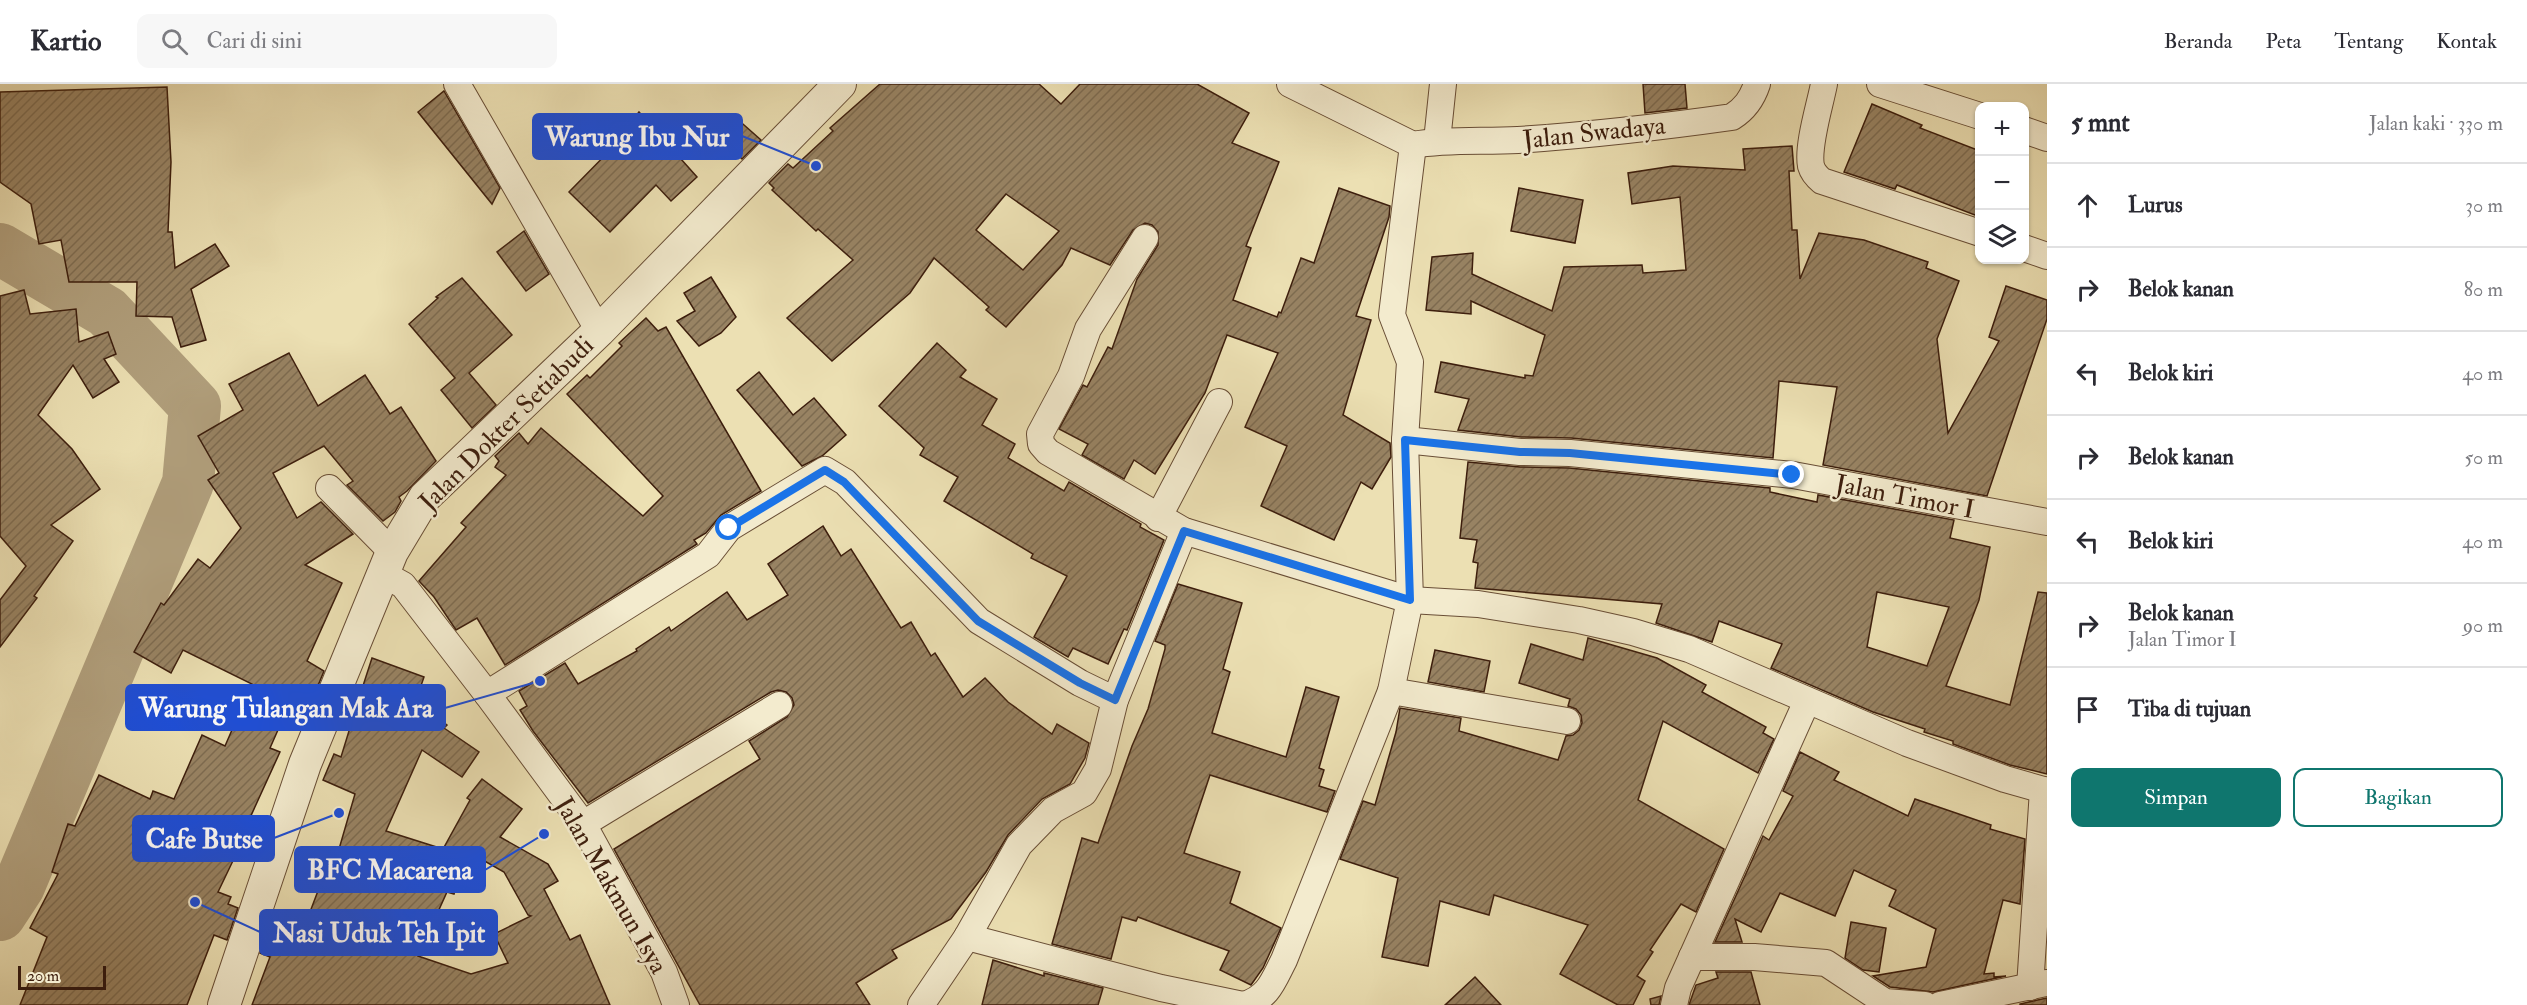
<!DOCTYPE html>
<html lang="id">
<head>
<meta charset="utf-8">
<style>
	:root { --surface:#fff; --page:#f7f7f7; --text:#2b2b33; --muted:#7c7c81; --line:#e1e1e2; --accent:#0f766e }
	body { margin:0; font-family:"IM FELL Double Pica",serif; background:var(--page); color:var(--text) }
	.controls { position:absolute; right:18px; top:18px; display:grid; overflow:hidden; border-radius:12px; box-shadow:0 2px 4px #0004 }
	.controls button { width:54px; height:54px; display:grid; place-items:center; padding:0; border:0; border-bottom:2px solid var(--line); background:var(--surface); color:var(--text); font:30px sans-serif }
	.scale { position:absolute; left:18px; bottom:15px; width:88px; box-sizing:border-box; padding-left:6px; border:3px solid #3d1e0d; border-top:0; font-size:16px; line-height:21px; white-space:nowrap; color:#3d1e0d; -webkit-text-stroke:4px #f3ebce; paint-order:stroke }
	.stop { position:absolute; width:18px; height:18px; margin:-14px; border:4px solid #1a73e8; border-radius:50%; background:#fff }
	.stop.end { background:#1a73e8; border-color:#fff; box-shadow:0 2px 6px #0008 }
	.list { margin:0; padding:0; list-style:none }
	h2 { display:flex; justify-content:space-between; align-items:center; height:78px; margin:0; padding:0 24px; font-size:26px }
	h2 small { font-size:20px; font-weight:400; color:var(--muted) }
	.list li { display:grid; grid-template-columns:39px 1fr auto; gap:18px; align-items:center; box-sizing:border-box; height:84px; padding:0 24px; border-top:2px solid var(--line) }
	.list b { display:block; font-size:22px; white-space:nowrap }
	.list p { margin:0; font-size:20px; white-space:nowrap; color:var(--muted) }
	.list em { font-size:20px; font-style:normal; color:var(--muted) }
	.actions { display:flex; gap:12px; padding:18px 24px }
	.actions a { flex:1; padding:14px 0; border:2px solid var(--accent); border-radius:12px; text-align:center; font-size:21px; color:var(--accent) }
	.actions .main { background:var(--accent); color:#fff }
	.icon { flex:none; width:33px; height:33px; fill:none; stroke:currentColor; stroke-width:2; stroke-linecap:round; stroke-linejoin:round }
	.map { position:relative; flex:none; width:2047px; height:921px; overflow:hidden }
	header { display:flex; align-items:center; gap:36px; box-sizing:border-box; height:84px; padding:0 30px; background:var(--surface); border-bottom:2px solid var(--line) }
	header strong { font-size:28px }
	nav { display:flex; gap:33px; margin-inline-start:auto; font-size:21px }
	.search { width:420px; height:54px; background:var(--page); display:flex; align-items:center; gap:15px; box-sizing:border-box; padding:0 21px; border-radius:12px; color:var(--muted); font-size:22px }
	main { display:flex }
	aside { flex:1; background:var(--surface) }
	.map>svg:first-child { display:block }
</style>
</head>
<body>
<header>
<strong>Kartio</strong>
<div class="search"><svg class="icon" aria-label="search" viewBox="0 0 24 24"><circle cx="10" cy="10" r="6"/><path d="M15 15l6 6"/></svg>Cari di sini</div>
<nav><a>Beranda</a><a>Peta</a><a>Tentang</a><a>Kontak</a></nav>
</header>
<main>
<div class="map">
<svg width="2047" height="921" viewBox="0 0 2047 921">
	<defs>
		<pattern id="building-hatch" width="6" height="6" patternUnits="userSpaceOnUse" patternTransform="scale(1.5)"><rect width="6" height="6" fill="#988363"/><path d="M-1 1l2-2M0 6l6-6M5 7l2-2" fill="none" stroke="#7d6b50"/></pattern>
	</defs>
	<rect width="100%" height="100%" fill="#ece0b3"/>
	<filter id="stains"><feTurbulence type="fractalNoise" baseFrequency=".00333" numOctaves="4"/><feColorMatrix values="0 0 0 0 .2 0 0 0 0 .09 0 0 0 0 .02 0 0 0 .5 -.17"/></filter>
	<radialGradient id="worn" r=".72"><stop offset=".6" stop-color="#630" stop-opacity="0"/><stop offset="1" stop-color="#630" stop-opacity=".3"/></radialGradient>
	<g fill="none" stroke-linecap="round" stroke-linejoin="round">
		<path stroke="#b09e7b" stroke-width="52" d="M0,165L107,228L195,322L188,399L19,802L0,831"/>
	</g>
	<g fill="url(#building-hatch)" stroke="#3d1e0d" stroke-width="1.5" fill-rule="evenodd">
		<path d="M880,0H1039L1061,20L1080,0H1197L1249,29L1232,59L1279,78L1246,162L1251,164L1233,216L1277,233L1279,228L1281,229L1301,174L1314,179L1339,104L1390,122L1389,133L1356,232L1371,236L1343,331L1390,359L1391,373L1372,405L1361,398L1334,456L1261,422L1287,362L1245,343L1278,269L1227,251L1205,309L1155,390L1134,376L1124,395L1082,371L1088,360L1059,345L1083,301L1087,303L1108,263L1112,265L1137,195L1158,161V148L1152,141L1145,139L1133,146L1110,181L1071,164L1062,181L1006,243L986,226L989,223L934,174L910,209L832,277L787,234L853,176L818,145L816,147L772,106L774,104L769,99L788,80L793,84L833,47L830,44ZM1006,110L1059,147L1023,186L976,146Z"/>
		<path d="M1643,0H1685L1687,24L1645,29Z"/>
		<path d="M167,3L171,78L168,148H172L175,184L215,160L229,182L191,205L206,256L181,263L172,233L136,232L137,198H69L61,156L39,160L31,120L0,98V8Z"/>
		<path d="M444,7L500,104L492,120L418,28Z"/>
		<path d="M1872,20L1922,41L1920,44L1980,67V133L1897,101L1895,105L1844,88Z"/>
		<path d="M639,28L697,93L671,117L656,101L610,148L569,108L624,52L622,50Z"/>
		<path d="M735,33L761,56L742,75L718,52Z"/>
		<path d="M1792,62L1794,87H1789L1792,146H1797L1800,195L1819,149L1864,156L1928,178L1926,184L1959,197L1937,255L1948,349L1999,257L1989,253L2006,202L2047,216V235L1987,412L1823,381L1837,303L1779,297L1773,374L1571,354L1521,353L1458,346L1469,315L1435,308L1441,278L1525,294V291L1533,292L1545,251L1471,217V230L1426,226L1432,173L1473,169L1472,190L1552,227L1564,183L1642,181L1643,189L1686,186L1680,113L1632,120L1628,89L1673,82L1745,86L1743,65Z"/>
		<path d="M1519,104L1583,116L1575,159L1511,147Z"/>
		<path d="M524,147L549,190L526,207L497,168Z"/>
		<path d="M711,193L736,233L721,249L699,262L677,237L695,227L684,209Z"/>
		<path d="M462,194L512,251L469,289L496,321L472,344L441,306L455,294L409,240L438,214L436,213Z"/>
		<path d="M24,206L30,230L76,225L79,258L108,248L116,270L104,275L119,298L93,314L73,281L38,331L72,365L100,405L51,441L73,457L34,512L37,514L0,563V516L26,482L0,452V212Z"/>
		<path d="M646,234L658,247L666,243L761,407L721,431L706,449L694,456L697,460L505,581L477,534L456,546L434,513L419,497L466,443L461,439L506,391L495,383L499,377L495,372L519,349L528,360L541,344L643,432L663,412L567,310L587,291L590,294L622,262L619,259Z"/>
		<path d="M937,259L966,286L960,293L997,315L982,341L1015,360L1008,374L1064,407L1069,398L1141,440L1140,443L1164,456L1127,546L1124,545L1108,580L1073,564L1068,573L1034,553L1067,492L1031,474L1033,470L944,417L958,393L920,371L924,364L879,322Z"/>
		<path d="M289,269L318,322L365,291L390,330L401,323L436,377L407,407L399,413L401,417L395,428L383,437L347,401L353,397L324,362L273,389L297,434L321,418L353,450L305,481L342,499L307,577L324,587L310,621L293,612L270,664L280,668L249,736L252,737L218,808L231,813L228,820L238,824L227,856L214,851L187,921H20L47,853L30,844L58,790L52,788L68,740L75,742L99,691L150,715L153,707L174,715L202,651L225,662L252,600L183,566L171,589L134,568L161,519L164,521L198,475L210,484L241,444L208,396L219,389L198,352L243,326L229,300Z"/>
		<path d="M759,288L793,331L814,314L846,351L822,372L802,382L737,306Z"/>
		<path d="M1468,378L1520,383L1569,384L1770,404V408L1817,418L1818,411L1954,436L1950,454L1990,463L1979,516L1946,602L2010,621L2038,508L2047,509V690L2010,681L1953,660V657L1924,648L1925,645L1873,628L1771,584L1782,560L1719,537L1712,558L1656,539L1662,520L1475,504L1478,479L1473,478L1477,456L1460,454ZM1877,508L1949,523L1927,582L1867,563Z"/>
		<path d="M823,442L841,472L851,465L901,544L911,538L931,572L935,569L963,613L985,594L1008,618L1052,650L1057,640L1089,659L1085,674L1070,700L1042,715L1008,751L986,788L951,835L892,866L897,874L856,899L870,921H700L614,765L760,675L749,657L787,633L794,621L792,614L786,608L778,606L771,608L588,719L533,647L520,626L527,622L519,607L565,579L578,600L637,567L636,565L669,543L671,547L727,508L747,536L788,511L768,480Z"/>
		<path d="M1178,500L1242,519L1223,585L1230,588L1212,649L1286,673L1306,603L1339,613L1319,684L1324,686L1319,702L1335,707L1327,728L1210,691L1184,769L1240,788L1230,819L1281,844L1263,884L1251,901L1220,886L1229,867L1138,833L1136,837L1122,833L1111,875L1052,860L1082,754L1098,759L1132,662L1148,625L1165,565V561L1155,557Z"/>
		<path d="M1588,554L1657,574L1706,601L1702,608L1766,643L1763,649L1774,655L1758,689L1663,637L1638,716L1724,765L1696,828L1681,820L1650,866L1653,868L1637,892L1645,897L1633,921H1618L1560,890L1588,841L1494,811L1489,831L1440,817L1428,882L1382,873L1398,794L1340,775L1363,717L1375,721L1396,648L1400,624L1461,634L1459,647L1558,676L1566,652L1573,651L1579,646L1582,639L1581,631L1576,625L1568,622L1570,615L1519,599L1531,560L1583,576Z"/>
		<path d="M1435,566L1490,577L1484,608L1428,598Z"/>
		<path d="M372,574L424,593L416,616L447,641L444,644L479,668L462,693L422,666L386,747L443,765L470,716L467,714L482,695L522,725L500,753L548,780L558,797L544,805L570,856L580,851L610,921H252L270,873L260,869L271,837L302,849L332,770L337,772L355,710L323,696L334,670L341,673L357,621L350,619L355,605L361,608ZM467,767L504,788L528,831L531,832L494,850L508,879L471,890L418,872L447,808L454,810Z"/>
		<path d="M1800,668L1839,688L1834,696L1908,732L1915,715L1991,741L1990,745L2025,755L2020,820L2003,816L1984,890L1994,889V893L2006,892L1933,908L1890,903L1873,892L1926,883L1936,845L1889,822L1896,806L1854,786L1835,832L1780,809L1761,848L1735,835L1742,858H1715L1763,752L1769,756L1793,712L1783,707Z"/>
		<path d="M1851,838L1886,844L1879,888L1863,886L1845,874Z"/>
		<path d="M993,876L1044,892V889L1103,904L1098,921H982Z"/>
		<path d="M1716,888H1751L1760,921H1689L1696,901L1718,894Z"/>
		<path d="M1475,893L1501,921H1445Z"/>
		<path d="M1661,912L1659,921H1651L1650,915Z"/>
		<path d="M2047,914V921H2020V920Z"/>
	</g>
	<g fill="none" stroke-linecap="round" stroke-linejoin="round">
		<defs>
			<g id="minor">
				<path d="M457,0L599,247"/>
				<path d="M1290,0L1413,61"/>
				<path d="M1824,0C1820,21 1807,62 1811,82C1813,89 1817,93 1822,97L1980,149"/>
				<path d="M1880,0L1980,32"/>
				<path d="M2024,46L2047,54"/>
				<path d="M1437,57L1443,0"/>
				<path d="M1413,61C1448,55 1483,58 1518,56C1590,51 1661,43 1732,33C1745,25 1752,15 1757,0"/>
				<path d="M1145,154L1088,245L1071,292L1040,350L1041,360L1048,368L1184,447L1410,516L1478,520L1579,536L1633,548L1689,565L1907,659L2005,695L2047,707"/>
				<path d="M2024,164L2047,172"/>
				<path d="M1405,356L1520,368L1570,369L1793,391L2047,438"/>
				<path d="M329,404L392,468"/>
				<path d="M1158,434L1219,318"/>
				<path d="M383,490L403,501L487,610L583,740L664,888L676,921"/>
				<path d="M1391,607L1567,637"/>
				<path d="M487,610L708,471L729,444L825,386L845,398L979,537L1080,599L1115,616"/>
				<path d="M583,740L779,621"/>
				<path d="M967,853L1161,904L1243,921"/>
				<path d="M1692,873H1754L1826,879L1885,918L1925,921"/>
				<path d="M2030,903L2043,706"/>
				<path d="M921,921L967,853L1019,761L1053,726L1084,709L1098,685L1115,616L1184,447"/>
				<path d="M1244,921C1269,913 1273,897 1284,876L1391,607L1410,516L1405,356L1410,278L1392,231L1413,61"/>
				<path d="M1674,921L1678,904L1807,617"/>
				<path d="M1940,921L2046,899"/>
			</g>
			<path id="tertiary" d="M224,921L305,680L392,468L425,413L599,247L840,0"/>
		</defs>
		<use href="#minor" stroke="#694e36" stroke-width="28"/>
		<use href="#tertiary" stroke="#694e36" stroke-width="34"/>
		<use href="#minor" stroke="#f3ebce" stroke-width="26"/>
		<use href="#tertiary" stroke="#f3ebce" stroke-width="32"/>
	</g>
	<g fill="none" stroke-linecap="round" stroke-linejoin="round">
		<path stroke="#1a73e8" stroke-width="8" d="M729,444L825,386L844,398L978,537L1080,599L1115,616L1184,447L1410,516L1405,356L1520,368L1570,369L1792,391"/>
	</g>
	<g text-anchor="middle" stroke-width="5" stroke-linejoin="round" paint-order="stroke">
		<g font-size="26" fill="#3d1e0d" stroke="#f3ebce">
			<text transform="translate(1594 48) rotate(-6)" y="9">Jalan Swadaya</text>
			<text transform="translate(506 339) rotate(-45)" y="9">Jalan Dokter Setiabudi</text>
			<text transform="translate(1905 412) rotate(11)" y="9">Jalan Timor I</text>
			<text transform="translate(612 801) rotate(60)" y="9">Jalan Makmun Isya</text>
		</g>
	</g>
	<path fill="none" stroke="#1d4ed8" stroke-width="2" d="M816 82L742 52M540 597L445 624M339 729L274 754M544 750L485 786M195 818L260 848"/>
	<g fill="#1d4ed8" stroke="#f3ebce" stroke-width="2">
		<circle cx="816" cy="82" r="6"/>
		<circle cx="540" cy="597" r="6"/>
		<circle cx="339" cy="729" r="6"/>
		<circle cx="544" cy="750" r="6"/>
		<circle cx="195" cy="818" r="6"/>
	</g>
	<g fill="#1d4ed8" stroke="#1d4ed8" stroke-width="2">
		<rect x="533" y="30" width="209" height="45" rx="6"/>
		<rect x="126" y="601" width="319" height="45" rx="6"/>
		<rect x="133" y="732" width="141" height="45" rx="6"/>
		<rect x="295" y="763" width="190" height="45" rx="6"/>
		<rect x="260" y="826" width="237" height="45" rx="6"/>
	</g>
	<g font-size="27" text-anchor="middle" font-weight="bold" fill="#fff">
		<text x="637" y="62">Warung Ibu Nur</text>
		<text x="286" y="633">Warung Tulangan Mak Ara</text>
		<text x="204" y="764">Cafe Butse</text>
		<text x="390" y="795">BFC Macarena</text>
		<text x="379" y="858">Nasi Uduk Teh Ipit</text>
	</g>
	<rect width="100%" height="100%" filter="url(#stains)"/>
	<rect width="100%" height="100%" fill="url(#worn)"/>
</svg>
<div class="controls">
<button>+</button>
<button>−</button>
<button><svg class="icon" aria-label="layers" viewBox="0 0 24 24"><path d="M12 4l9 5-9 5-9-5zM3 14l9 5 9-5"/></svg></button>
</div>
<div class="scale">20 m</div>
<div class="stop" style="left:729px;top:444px"></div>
<div class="stop end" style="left:1792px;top:391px"></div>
</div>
<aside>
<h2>5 mnt<small>Jalan kaki · 330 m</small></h2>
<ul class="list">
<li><svg class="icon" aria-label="ahead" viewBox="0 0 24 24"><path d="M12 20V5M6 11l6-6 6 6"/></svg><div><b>Lurus</b></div><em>30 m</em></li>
<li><svg class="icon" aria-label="right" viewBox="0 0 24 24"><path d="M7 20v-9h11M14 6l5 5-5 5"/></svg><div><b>Belok kanan</b></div><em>80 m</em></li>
<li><svg class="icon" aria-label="left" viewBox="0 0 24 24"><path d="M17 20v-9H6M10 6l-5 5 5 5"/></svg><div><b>Belok kiri</b></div><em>40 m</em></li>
<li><svg class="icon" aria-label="right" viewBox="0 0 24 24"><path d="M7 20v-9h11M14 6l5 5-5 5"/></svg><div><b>Belok kanan</b></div><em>50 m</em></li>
<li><svg class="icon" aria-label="left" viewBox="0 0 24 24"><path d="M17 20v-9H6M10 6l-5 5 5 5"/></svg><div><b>Belok kiri</b></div><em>40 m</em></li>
<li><svg class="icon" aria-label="right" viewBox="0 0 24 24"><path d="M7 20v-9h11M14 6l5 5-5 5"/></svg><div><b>Belok kanan</b><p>Jalan Timor I</p></div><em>90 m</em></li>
<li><svg class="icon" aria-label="arrive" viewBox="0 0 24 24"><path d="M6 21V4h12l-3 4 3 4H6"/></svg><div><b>Tiba di tujuan</b></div></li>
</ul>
<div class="actions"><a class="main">Simpan</a><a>Bagikan</a></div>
</aside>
</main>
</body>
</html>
